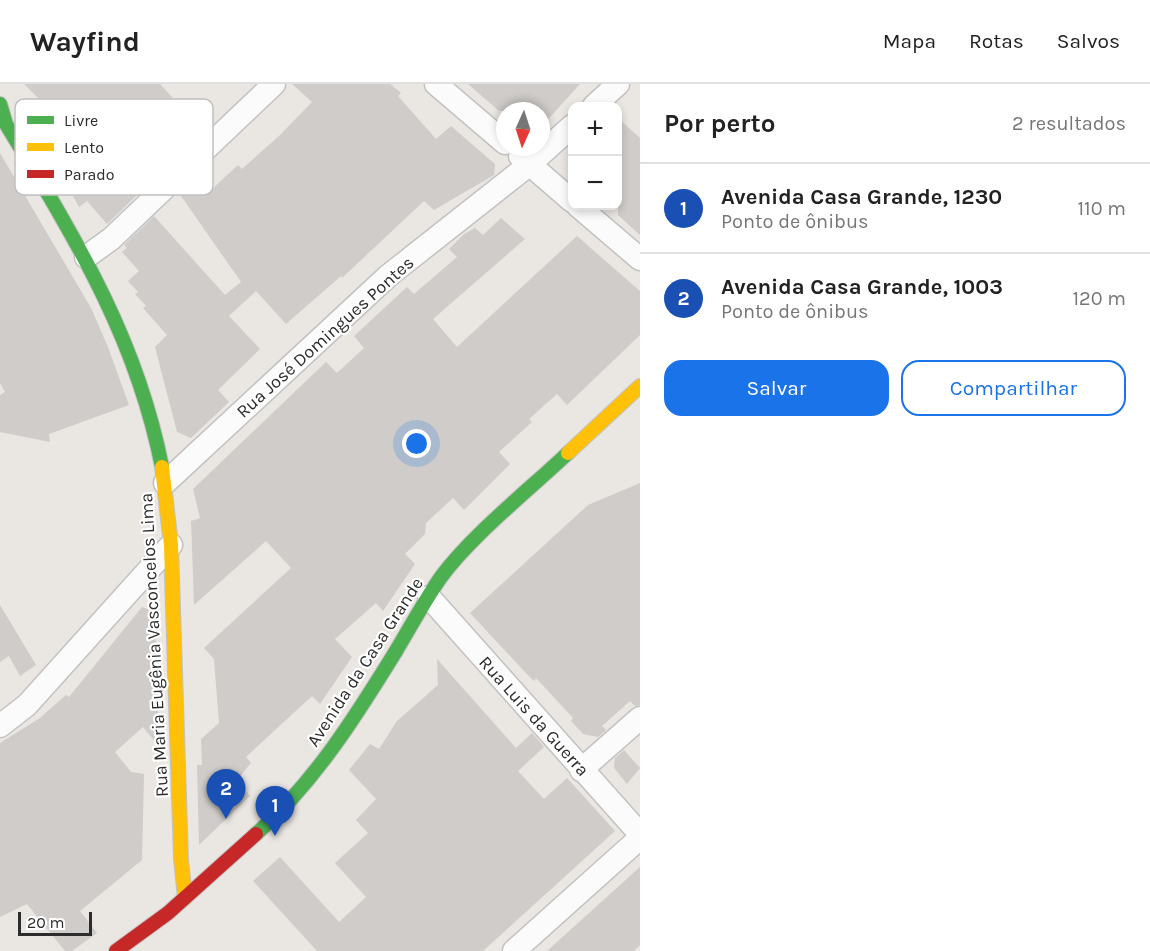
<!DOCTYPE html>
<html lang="pt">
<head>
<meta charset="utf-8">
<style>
	:root { --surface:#fff; --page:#f6f6f6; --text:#222; --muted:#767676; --line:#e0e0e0; --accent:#1a73e8 }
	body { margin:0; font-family:Karla,sans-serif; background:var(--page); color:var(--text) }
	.controls { position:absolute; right:18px; top:18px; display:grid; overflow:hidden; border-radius:12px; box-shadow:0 3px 9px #0003 }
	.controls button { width:54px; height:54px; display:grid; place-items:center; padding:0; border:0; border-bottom:2px solid var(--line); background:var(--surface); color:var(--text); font:30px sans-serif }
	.compass { position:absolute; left:496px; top:18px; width:54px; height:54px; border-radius:50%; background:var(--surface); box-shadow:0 3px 9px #0003; rotate:183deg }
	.scale { position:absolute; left:18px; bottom:15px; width:74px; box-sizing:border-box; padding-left:6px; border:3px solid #2c2c2c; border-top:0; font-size:16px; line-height:21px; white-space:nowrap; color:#2c2c2c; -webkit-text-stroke:4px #fff; paint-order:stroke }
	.you { position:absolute; left:417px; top:360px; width:21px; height:21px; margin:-15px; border:4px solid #fff; border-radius:50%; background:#1a73e8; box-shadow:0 0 0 9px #1a73e833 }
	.badge { display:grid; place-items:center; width:39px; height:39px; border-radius:50%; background:var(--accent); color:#fff; font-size:20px; font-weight:700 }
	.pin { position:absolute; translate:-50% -50px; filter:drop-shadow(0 2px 3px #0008) }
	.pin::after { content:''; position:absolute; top:32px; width:21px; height:18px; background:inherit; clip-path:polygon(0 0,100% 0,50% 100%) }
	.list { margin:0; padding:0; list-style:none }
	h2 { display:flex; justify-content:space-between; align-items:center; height:78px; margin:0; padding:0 24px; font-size:26px }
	h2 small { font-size:20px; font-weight:400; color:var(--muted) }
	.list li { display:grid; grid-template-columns:39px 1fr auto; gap:18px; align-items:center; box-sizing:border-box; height:90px; padding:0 24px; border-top:2px solid var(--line) }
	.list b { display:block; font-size:22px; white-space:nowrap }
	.list p { margin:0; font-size:20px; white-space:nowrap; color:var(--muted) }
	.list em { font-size:20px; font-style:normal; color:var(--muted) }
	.actions { display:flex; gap:12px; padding:18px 24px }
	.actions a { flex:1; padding:14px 0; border:2px solid var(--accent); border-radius:18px; text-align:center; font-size:21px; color:var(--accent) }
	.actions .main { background:var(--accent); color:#fff }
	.map { position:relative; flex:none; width:640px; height:867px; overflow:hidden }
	header { display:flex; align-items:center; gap:36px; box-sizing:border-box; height:84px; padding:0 30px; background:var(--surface); border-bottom:2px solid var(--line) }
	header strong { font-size:28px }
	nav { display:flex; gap:33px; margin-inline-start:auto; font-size:21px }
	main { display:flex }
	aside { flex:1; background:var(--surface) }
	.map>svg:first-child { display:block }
</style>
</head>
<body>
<header>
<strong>Wayfind</strong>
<nav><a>Mapa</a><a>Rotas</a><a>Salvos</a></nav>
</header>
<main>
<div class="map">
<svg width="640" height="867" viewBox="0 0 640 867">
	<rect width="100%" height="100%" fill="#eae6e2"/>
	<g fill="#cfccc9">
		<path d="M24,0H160L198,42L185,54L188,57L177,67L180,70L164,86L151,68L122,96L136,112L107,140L87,117L79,123L68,103L74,99L38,52L46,44L31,29L42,18Z"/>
		<path d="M292,0H390L401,9L398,12L436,55L451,42L495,80L494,91L434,126L424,117L342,194L341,192L286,240L256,207L229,232L260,265L218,306L229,318L191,354L177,348L155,263L167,251L143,224L146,222L135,210L138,208L128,197L139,187L122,168L127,164L124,161L154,132L225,211L241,198L179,109L199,90L212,105L238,81L242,85L280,51L312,18Z"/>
		<path d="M468,0H580L541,43V27H499Z"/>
		<path d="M618,34L640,54V151L618,131Z"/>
		<path d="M0,69L91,224L108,263L129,321L49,350L50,358L0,348V311L5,308L0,299Z"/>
		<path d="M501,134L525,155L433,235L457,263L577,152L640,207V251L567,321L557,310L529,335L532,338L499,368L510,380L464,426L453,414L426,439L425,450L405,470L415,480L383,527L376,519L335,555L352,573L320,620L312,612L246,673L251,679L237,696L250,712L199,761L197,681H202L201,655L219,639L214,575L204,564L291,484L266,457L194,521L191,437L200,434L193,405L326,278L337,289L364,264L354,252L407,203L414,210L457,173L449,165L464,150L475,144L483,151Z"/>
		<path d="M640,399V621L635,622L630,617L602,642L606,646L598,653L583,650L571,637L573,634L536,594L534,597L523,586L470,529L588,421Z"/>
		<path d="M0,521L36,581L20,592L9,572L0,578Z"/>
		<path d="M142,523L155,528L159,657L157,660L143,643L115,668L131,688L144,690L142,776L80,827L97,849L72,867H65L27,820L0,833V659L40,634L66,611L69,613Z"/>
		<path d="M437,575L516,664L532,649L544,663L518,687L544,715L567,694L615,747L483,867H317L253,797L280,773L339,838L366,813L335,779L368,749L356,736L376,715L349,686L370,660L379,665L397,637L438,601Z"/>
		<path d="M624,666L640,684L627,700L614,684L615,674Z"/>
		<path d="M640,783V861L634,867H547Z"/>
	</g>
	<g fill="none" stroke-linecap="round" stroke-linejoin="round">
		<defs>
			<g id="street">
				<path d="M436,0L505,59"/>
				<path d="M594,22L618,0"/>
				<path d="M520,72L572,117"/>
				<path d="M578,122L640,175"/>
				<path d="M86,173L111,155L274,0"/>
				<path d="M165,399L388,192L530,80L572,42"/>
				<path d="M429,513L640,750"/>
				<path d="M0,642L27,621L171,461"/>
				<path d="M581,686L640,634"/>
				<path d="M514,867L640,754"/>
			</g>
			<g id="fast">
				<path d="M0,20L6,40C74,153 136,251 162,383"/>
				<path d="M256,750C314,699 356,632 396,567C411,542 425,516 441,493C472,451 530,405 568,369"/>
			</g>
			<g id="slow">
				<path d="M568,369L640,302"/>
				<path d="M162,383L171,461L181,775L185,814"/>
			</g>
			<path id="jam" d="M116,867L168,829L256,750"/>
		</defs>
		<use href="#street" stroke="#c3c2c3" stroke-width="25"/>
		<use href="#fast" stroke="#c3c2c3" stroke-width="16"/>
		<use href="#slow" stroke="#c3c2c3" stroke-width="16"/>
		<use href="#jam" stroke="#c3c2c3" stroke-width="16"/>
		<use href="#street" stroke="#fcfbfb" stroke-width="22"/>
		<use href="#fast" stroke="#4caf50" stroke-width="14"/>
		<use href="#slow" stroke="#ffc107" stroke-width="14"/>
		<use href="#jam" stroke="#c62828" stroke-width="14"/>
	</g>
	<g text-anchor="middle" stroke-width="4.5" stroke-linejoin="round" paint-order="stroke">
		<g font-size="18" fill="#2c2c2c" stroke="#fff">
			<text transform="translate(325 253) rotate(-42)" y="6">Rua José Domingues Pontes</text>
			<text transform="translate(154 561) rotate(-93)" y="6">Rua Maria Eugênia Vasconcelos Lima</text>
			<text transform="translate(365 578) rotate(-57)" y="6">Avenida da Casa Grande</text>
			<text transform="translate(534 632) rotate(48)" y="6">Rua Luis da Guerra</text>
		</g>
	</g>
	<rect x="15" y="15" width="198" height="96" rx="9" fill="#fff" stroke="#c0c0c0" stroke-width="1.5"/>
	<rect x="27" y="32" width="27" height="8" fill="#4caf50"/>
	<rect x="27" y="59" width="27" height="8" fill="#ffc107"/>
	<rect x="27" y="86" width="27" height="8" fill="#c62828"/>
	<g font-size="16" fill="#2c2c2c">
		<text x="64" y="42">Livre</text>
		<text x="64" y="69">Lento</text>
		<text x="64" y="96">Parado</text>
	</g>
</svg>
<div class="controls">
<button>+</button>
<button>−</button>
</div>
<svg class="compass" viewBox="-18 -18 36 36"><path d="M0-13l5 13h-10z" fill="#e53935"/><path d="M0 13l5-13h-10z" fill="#767676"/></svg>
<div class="scale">20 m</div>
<div class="you"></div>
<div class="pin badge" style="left:275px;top:752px;background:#1a4fb4">1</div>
<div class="pin badge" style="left:226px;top:735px;background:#1a4fb4">2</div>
</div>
<aside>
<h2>Por perto<small>2 resultados</small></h2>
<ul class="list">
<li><span class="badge" style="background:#1a4fb4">1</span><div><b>Avenida Casa Grande, 1230</b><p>Ponto de ônibus</p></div><em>110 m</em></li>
<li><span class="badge" style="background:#1a4fb4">2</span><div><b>Avenida Casa Grande, 1003</b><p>Ponto de ônibus</p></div><em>120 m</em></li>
</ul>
<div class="actions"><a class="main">Salvar</a><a>Compartilhar</a></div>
</aside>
</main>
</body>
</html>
